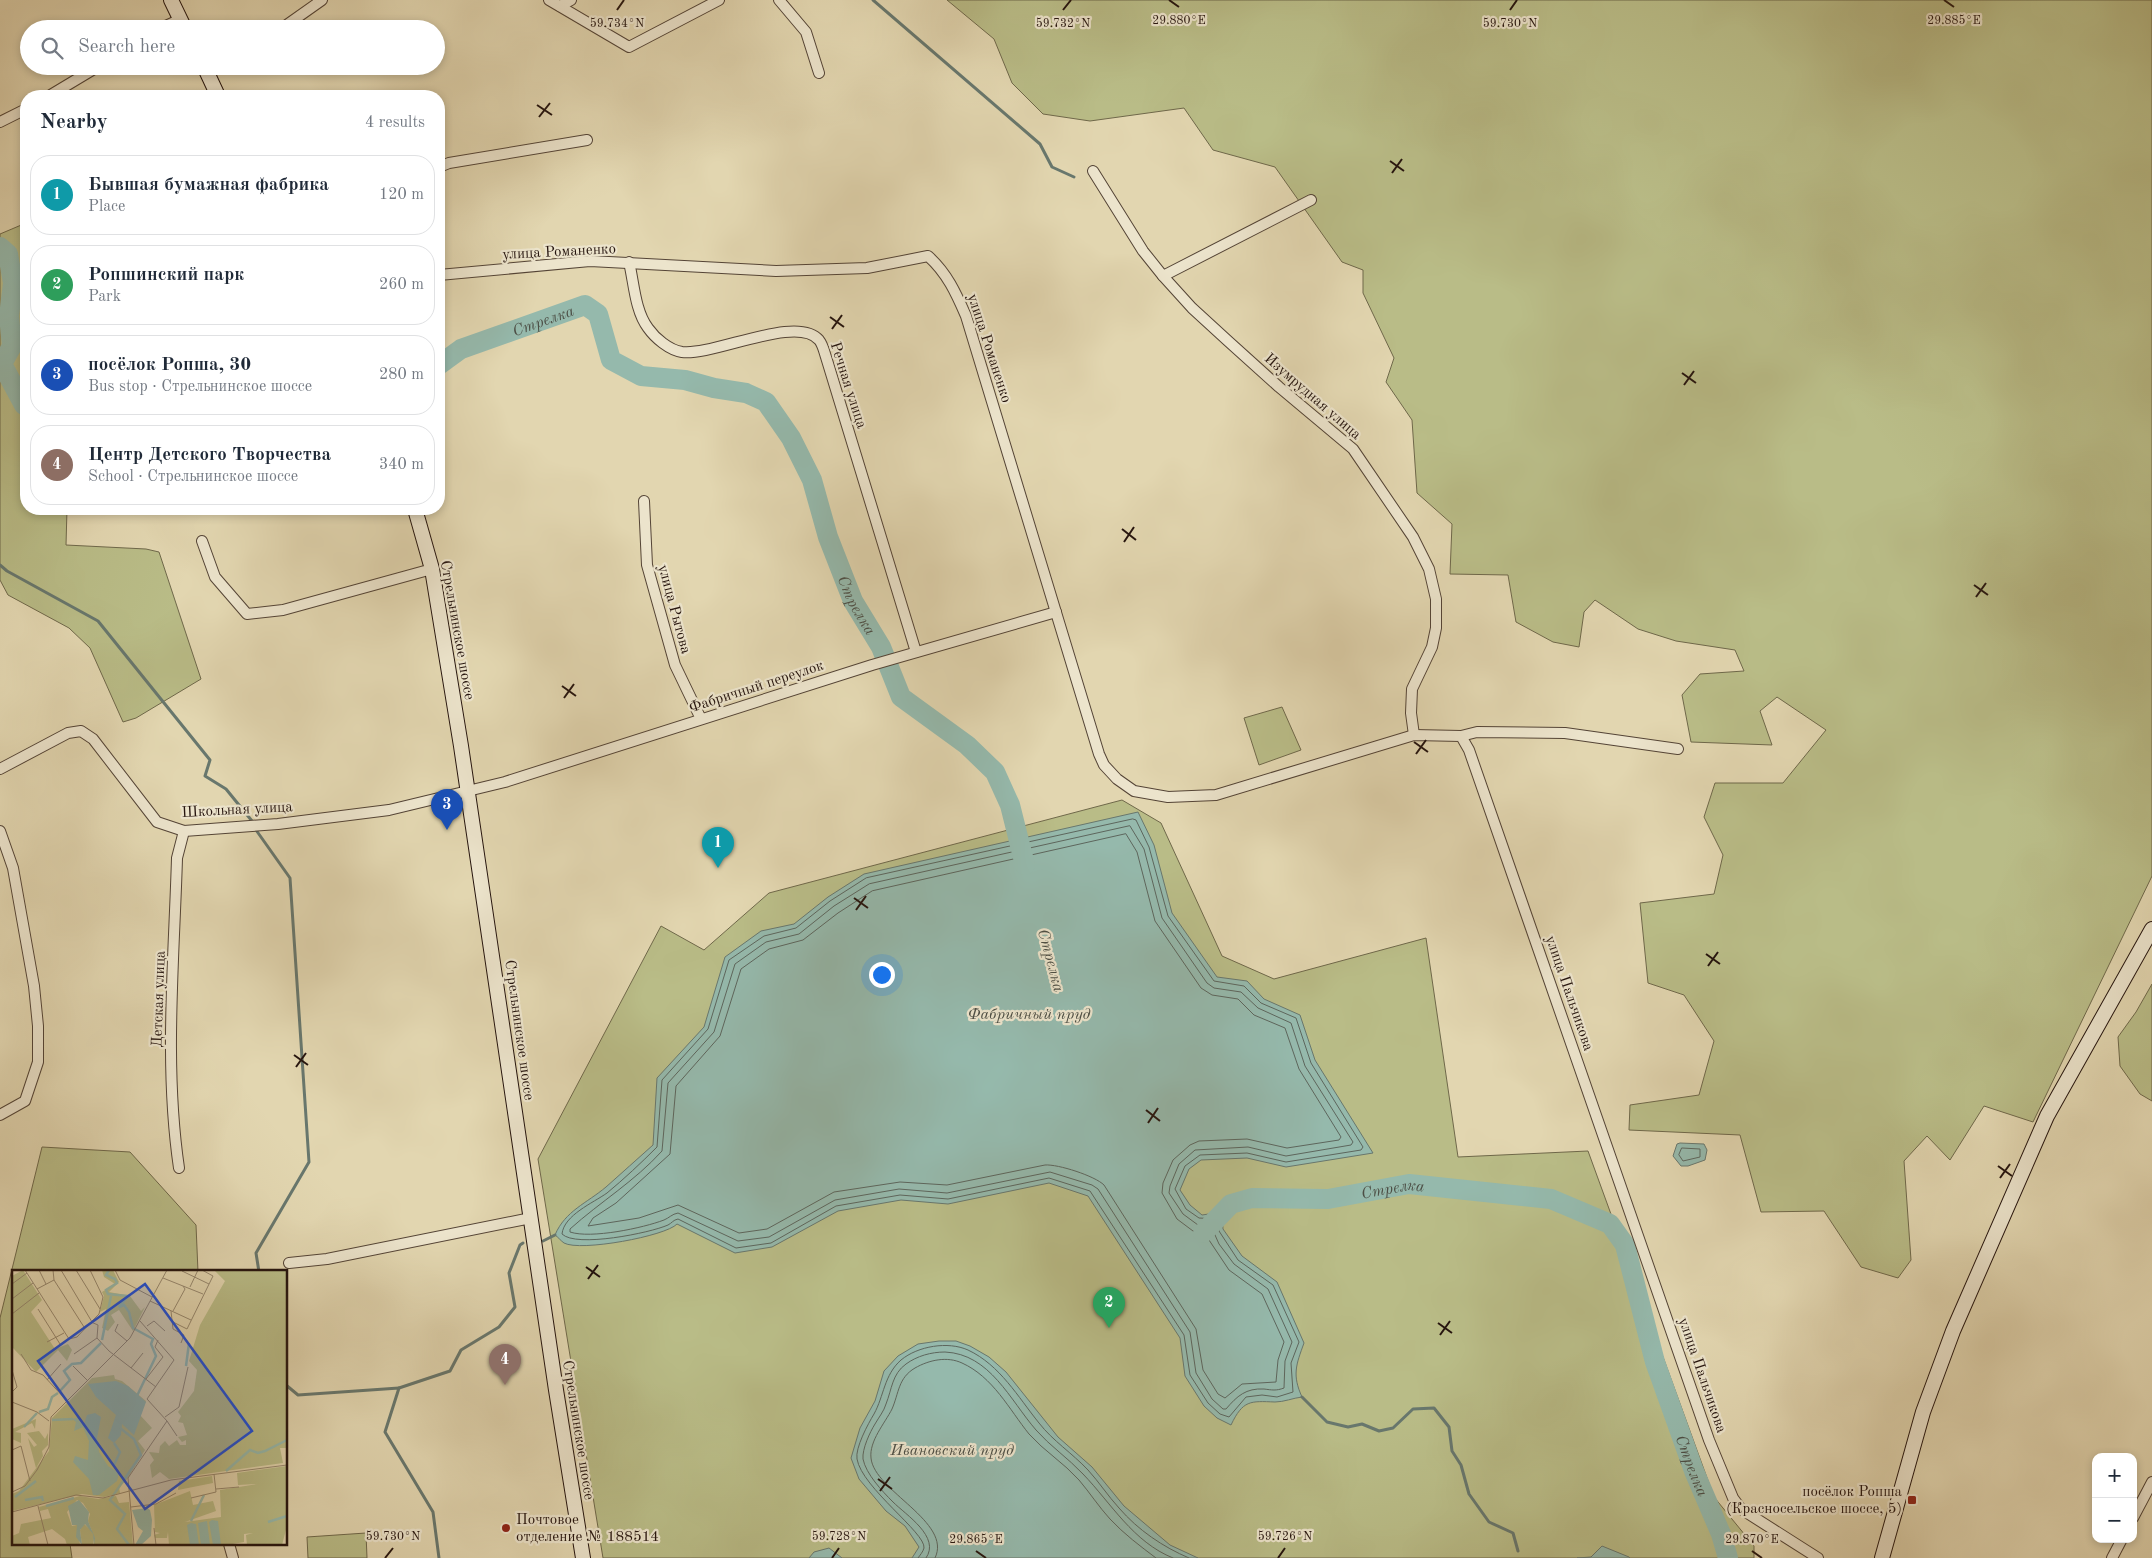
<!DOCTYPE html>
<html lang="en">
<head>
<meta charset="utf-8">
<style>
	:root { --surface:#fff; --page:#f2f2f3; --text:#1f2937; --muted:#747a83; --line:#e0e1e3; --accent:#8f2418 }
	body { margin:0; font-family:"Old Standard TT",serif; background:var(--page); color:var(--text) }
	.controls { position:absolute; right:15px; bottom:15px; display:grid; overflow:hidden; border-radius:10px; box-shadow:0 2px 8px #0003 }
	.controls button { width:45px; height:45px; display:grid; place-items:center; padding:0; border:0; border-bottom:1px solid var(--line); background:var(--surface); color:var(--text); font:25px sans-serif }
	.you { position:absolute; left:881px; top:974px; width:18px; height:18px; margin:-12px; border:4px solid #fff; border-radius:50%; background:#1a73e8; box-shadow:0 0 0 8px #1a73e833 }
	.badge { display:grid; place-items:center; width:32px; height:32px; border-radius:50%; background:var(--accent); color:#fff; font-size:16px; font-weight:700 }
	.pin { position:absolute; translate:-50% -41px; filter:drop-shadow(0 1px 2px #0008) }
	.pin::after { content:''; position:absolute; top:26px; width:18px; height:15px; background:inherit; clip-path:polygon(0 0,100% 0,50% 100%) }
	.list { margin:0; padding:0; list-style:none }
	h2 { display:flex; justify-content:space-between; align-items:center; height:65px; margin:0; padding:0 20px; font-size:21px }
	h2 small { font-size:16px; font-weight:400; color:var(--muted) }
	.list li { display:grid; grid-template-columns:32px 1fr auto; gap:15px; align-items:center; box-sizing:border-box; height:80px; margin:0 10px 10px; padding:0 10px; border:1px solid var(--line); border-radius:20px }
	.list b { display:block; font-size:19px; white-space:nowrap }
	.list p { margin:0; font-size:16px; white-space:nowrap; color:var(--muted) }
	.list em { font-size:16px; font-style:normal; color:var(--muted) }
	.icon { flex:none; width:28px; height:28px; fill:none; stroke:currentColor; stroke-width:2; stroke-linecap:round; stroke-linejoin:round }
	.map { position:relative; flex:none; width:2152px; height:1558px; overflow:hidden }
	.search { position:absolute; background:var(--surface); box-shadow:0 2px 8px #0003; left:20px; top:20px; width:425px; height:55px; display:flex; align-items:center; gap:12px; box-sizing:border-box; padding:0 18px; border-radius:28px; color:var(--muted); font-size:19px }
	.panel { position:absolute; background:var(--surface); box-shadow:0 2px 8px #0003; left:20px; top:90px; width:425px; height:425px; border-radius:20px }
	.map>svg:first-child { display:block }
</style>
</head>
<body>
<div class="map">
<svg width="2152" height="1558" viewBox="0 0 2152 1558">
	<rect width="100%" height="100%" fill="#e2d6b0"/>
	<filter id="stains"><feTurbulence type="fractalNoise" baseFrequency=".004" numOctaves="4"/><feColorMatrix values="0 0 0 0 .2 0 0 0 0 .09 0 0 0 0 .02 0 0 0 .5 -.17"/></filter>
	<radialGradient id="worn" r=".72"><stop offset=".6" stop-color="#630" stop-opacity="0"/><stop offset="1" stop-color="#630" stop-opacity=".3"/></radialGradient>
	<g fill="#b9bc87" stroke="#6f684a">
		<path d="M947,0H2152V876L2033,1122L1984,1106L1950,1160L1927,1136L1904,1161L1911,1260L1898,1278L1861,1267L1824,1211L1761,1212L1740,1135L1629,1130L1630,1105L1699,1095L1714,1041L1684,995L1648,983L1640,903L1714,894L1723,855L1704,817L1715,783H1783L1826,730L1777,697L1760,711L1772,745L1691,742L1682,695L1700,674L1744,671L1735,650L1676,641L1638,629L1595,600L1584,612L1579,647L1553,642L1516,622L1508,575L1450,574L1452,524L1417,493L1412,420L1386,382L1394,358L1363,293V270L1342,262L1275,167L1213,150L1184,108L1090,121L1043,114L1012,83L994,39Z"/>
		<path d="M26,223V509H67L66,545L146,549L159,552L201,679L136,718L123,722L90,648L69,628L8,595L0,580V234Z"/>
		<path d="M1282,707L1301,750L1259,765L1244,718Z"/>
		<path d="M1122,800L1161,823L1222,956L1274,979L1426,938L1458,1157L1588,1151L1714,1497L1754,1546V1558H603L538,1159L661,926L704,950L769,893Z"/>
		<path d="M2152,984V1101L2140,1094L2120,1066L2118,1037L2136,1012Z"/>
		<path d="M42,1147L130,1152L196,1225L198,1272H14V1544H70L72,1558H0V1318Z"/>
		<path d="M366,1533L367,1558H308L307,1537Z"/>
	</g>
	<g fill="#95b9ac" stroke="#68776d">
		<path d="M1138,812L1154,845L1172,913L1217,977L1247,981L1264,999L1300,1015L1315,1060L1373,1153L1286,1167L1247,1158L1201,1160L1189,1169L1180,1190L1190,1205L1202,1215L1222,1212L1223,1229L1242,1256L1277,1282L1304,1343C1296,1365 1292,1375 1302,1397C1293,1398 1284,1402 1275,1402C1250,1401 1243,1400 1231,1425L1217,1418L1204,1406L1185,1376L1180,1338L1088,1196L1049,1183L948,1204L901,1200L838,1211L772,1247L735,1253L677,1224C666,1236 580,1252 564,1243C561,1241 558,1237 555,1235C565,1211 587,1203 606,1187C622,1173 637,1159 653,1145L657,1078L704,1027L725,957L761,931L794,924L828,897L864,874Z"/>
		<path d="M1680,1143L1704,1144L1707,1150L1705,1160L1688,1166H1681L1673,1156L1677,1144Z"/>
		<path d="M939,1341H956L970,1346L989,1357L1006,1372L1058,1437L1092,1467L1124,1506L1170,1545L1198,1558H912L919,1547L905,1526L886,1511L859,1479L851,1458L860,1428L875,1401L884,1371L898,1356L918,1344Z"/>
		<path d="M1602,1546L1629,1557L1630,1558H1577L1591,1557Z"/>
		<path d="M829,1548L842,1558H809L814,1552Z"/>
	</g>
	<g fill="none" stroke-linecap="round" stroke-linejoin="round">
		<g stroke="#5d665d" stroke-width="1">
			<path d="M1133,819L1136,820L1149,847L1168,916L1214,981L1244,986L1261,1003L1296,1018L1311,1063L1363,1147L1361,1150L1286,1162L1247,1153L1200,1155L1185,1166L1175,1189L1186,1209L1199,1218L1217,1219L1219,1231L1238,1260L1273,1285L1299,1342L1291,1363L1293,1392L1277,1397L1262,1395L1246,1397L1229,1417L1220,1414L1208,1403L1190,1375L1184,1335L1090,1191L1049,1178L948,1199L900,1195L836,1206L771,1243L736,1248L678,1219C673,1220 672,1223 668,1225C650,1233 576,1248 562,1234C564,1215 593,1203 607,1193C624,1179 641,1163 657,1147L662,1080L708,1029L729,960L764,936L796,928L830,901L866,878Z"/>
			<path d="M1130,826L1144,849L1162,918L1207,983L1214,988L1241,992L1258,1008L1291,1023L1305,1066L1353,1142L1351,1145L1286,1156L1248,1147L1195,1150L1179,1164L1170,1186L1169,1193L1183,1214L1198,1225L1211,1226L1219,1244L1234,1264L1268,1289L1292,1342L1285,1361L1284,1388C1276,1391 1272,1390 1264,1389C1246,1388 1237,1396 1226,1409H1223L1212,1399L1196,1373L1190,1332L1098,1189L1092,1185L1050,1172L947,1193L899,1189L835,1200L769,1237L738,1241L678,1213C672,1214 669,1218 664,1220C643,1228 591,1239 570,1232V1229C600,1202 635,1181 662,1151L668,1083L714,1032L735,964L766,942L799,934L834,906L869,884Z"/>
			<path d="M1126,834L1137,852L1155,921L1201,988L1212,995L1238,999L1254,1015L1285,1028L1299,1069L1341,1137L1339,1140L1287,1148L1247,1139L1199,1141L1190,1145L1173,1160L1163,1183L1162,1193L1177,1219L1193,1231L1205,1234L1229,1270L1262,1294L1284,1342L1278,1360L1276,1382L1242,1384L1225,1398L1218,1394L1203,1370L1196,1329L1104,1185C1095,1176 1058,1164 1045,1165L947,1185L900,1182L834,1192L767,1229L739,1233L678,1205L639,1218L588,1226L593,1218L616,1203L670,1154L676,1086L720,1036L741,969L769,949L803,940L838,913L872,891Z"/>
			<path d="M1682,1148L1700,1149V1157L1683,1161L1679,1155Z"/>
			<path d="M918,1558C920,1555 923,1552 924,1548C926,1533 862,1488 857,1459C855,1448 868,1424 874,1414C884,1396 884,1375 901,1360C918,1346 948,1341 968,1350C1000,1365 1018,1397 1039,1423C1053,1441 1072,1453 1088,1470C1099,1482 1108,1496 1119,1508C1138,1530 1163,1547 1189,1558"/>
			<path d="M926,1558C941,1537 906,1515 893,1502C882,1491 866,1474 863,1459C862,1449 870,1432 875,1424C879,1417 884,1411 886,1404C892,1389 892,1374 906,1364C917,1356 931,1352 945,1352C990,1354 1010,1400 1036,1430C1050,1446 1068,1458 1083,1474C1111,1503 1133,1542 1173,1558"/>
			<path d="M935,1558C953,1522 874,1491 871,1458C869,1441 885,1423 892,1409C899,1393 898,1378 915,1368C929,1360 947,1356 962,1363C993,1377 1009,1409 1029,1434C1044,1451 1064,1463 1079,1480C1090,1493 1099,1507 1110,1519C1124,1534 1140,1546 1156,1558"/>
		</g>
		<g stroke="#68776d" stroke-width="3">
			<path d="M873,0L1040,144L1052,167L1074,177"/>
			<path d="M0,565L7,571L98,621L210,760L205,776L226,789L252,821"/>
			<path d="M256,830L290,878L309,1162L256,1253L259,1272"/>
			<path d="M543,1241L555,1235"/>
			<path d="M286,1385L298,1395L399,1388L385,1432L433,1512L439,1558"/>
			<path d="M399,1388L450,1371L461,1350L499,1327L515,1307L509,1273L520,1245L523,1243"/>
			<path d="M1302,1397L1327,1422L1348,1427L1362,1424L1379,1431L1393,1428L1413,1409L1434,1408L1449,1427L1452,1451L1461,1465L1469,1494L1489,1522L1513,1533L1518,1551"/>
		</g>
		<g stroke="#95b9ac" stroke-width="20">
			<path d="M0,247L8,254L13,283L9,316L12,346L2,364L24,405L26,406"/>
			<path id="s1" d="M439,365L461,349L585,305L598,314L611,360L641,376L685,380L714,388L746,393L766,402L791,438L812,480L828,537L853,601L881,647L901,697L967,745L995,772L1010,805L1025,865"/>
			<path id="s2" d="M1203,1233L1231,1204L1252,1198L1328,1199L1409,1184L1551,1199L1610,1224L1625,1245L1655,1362L1694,1471L1721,1534L1728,1558"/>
		</g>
		<defs>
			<g id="street">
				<path d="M549,0L629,47L719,0"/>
				<path d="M779,0L806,32L819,73"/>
				<path d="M560,6L571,0"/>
				<path d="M159,29L181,19"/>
				<path d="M281,29L322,0"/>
				<path d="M206,72L217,66"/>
				<path d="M49,96L99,66"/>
				<path d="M0,122L26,109"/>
				<path d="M439,167L449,163L587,140"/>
				<path d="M1093,171L1143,251L1163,276L1192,308L1228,341L1279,387L1353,449L1413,537L1429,569L1436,599V628L1432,647L1412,689L1411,713L1414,735"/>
				<path d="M629,262C634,283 635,311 648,328C655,338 669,350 682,352C714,356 797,314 819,340C823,345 824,351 826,357L916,652"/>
				<path d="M439,275L590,261L776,271L867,268L928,256C947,273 956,293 966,316L1099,754L1104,765L1117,779L1134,791L1168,797L1216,795L1414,735L1461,736L1469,750L1709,1440L1733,1498L1741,1509L1818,1558"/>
				<path d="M1163,276L1311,200"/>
				<path d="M644,501L647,565L675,665L701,719"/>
				<path d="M202,541L215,577L247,614L283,610L432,569"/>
				<path d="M1461,736L1477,732L1565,733L1678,749"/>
				<path d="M0,769L68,733L81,731L93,739L157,822L184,831L278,824L389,810L505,782L872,665L1056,612"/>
				<path d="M0,831L13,868L34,986L38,1026V1062L25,1101L0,1115"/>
				<path d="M179,1168C164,1066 174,961 177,858L184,831"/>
				<path d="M289,1263L327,1259L531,1218"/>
				<path d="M2133,1518L2152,1482"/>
				<path d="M229,1544L233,1558"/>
				<path d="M2112,1558L2122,1539"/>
			</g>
			<g id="secondary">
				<path d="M171,0L185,29"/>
				<path d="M204,66L218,96"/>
				<path d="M415,509L432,569L461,746L556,1390L583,1558"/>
				<path d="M1882,1558L1923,1412L1953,1331L2047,1116L2152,929"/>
			</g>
		</defs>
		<use href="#street" stroke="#544436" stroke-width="12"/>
		<use href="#secondary" stroke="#25140e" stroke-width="16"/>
		<use href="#street" stroke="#ece4cc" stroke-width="10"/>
		<use href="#secondary" stroke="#ece4cc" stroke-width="14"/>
	</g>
	<path fill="none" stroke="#25140e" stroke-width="2" d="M1169,0L1179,7M1944,0L1954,7M617,10L624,0M1063,10L1071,0M1510,10L1517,0M537,105L552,115M539,117L550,103M1390,161L1404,171M1392,173L1402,159M830,317L844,327M832,329L842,315M1682,373L1696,383M1684,385L1694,371M1122,529L1136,540M1124,542L1134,527M1974,585L1988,595M1976,597L1986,583M562,686L576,696M564,698L574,684M1414,742L1428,752M1416,754L1426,740M854,898L868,908M856,910L866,896M1706,954L1720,964M1708,966L1718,952M294,1055L308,1065M296,1067L306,1053M1146,1110L1160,1121M1148,1123L1158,1108M1998,1166L2012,1176M2000,1178L2010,1164M586,1267L600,1277M588,1279L598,1265M1438,1323L1452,1333M1440,1335L1450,1321M878,1479L892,1489M880,1491L890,1477M976,1551L986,1558M1752,1551L1762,1558M385,1558L393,1548M832,1558L839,1548M1278,1558L1285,1548"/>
	<g fill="#8f2418" stroke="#ece4cc" stroke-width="2">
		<rect x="1907" y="1495" width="10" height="10" rx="2.5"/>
		<circle cx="506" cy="1528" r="5"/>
	</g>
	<g text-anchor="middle" stroke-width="4.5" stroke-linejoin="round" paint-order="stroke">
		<g font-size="15" fill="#25140e" stroke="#ece4cc">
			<text transform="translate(559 251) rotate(-3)" y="5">улица Романенко</text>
			<text transform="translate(990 348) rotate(72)" y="5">улица Романенко</text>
			<text transform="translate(849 385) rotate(72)" y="5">Речная улица</text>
			<text transform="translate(1313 396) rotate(41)" y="5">Изумрудная улица</text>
			<text transform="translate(675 609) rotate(75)" y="5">улица Рытова</text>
			<text transform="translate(458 630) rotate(80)" y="5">Стрельнинское шоссе</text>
			<text transform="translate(756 686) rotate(-18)" y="5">Фабричный переулок</text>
			<text transform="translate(237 809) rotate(-3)" y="5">Школьная улица</text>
			<text transform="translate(1570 993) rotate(71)" y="5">улица Пальчикова</text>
			<text transform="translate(158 999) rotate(-88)" y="5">Детская улица</text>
			<text transform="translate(520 1030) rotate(82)" y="5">Стрельнинское шоссе</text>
			<text transform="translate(1703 1375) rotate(71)" y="5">улица Пальчикова</text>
			<text transform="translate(579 1430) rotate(81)" y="5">Стрельнинское шоссе</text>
		</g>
		<g font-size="15" fill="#25140e" stroke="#ece4cc" text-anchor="end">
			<text x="1902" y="1496">посёлок Ропша<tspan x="1902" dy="17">(Красносельское шоссе, 5)</tspan></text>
			<text x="516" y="1524" text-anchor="start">Почтовое<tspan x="516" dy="17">отделение № 188514</tspan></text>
		</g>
		<g font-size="16" font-style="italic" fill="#4c4e45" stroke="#ece4cc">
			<text dy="6" stroke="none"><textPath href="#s1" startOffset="114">Стрелка</textPath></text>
			<text dy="6" stroke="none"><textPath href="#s1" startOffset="609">Стрелка</textPath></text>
			<text transform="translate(1052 960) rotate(75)" y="6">Стрелка</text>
			<text x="1029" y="1019">Фабричный пруд</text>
			<text dy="6" stroke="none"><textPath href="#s2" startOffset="204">Стрелка</textPath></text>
			<text x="952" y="1455">Ивановский пруд</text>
			<text dy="6" stroke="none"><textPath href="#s2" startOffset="684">Стрелка</textPath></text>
		</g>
	</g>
	<g transform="translate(12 1270)">
		<rect width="275" height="275" fill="#e2d6b0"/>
		<path d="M11,0L30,30L19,42L43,79L56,74L60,80L55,91L46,80L24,102L0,77V6ZM90,0H101L107,12L97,22L118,26L129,41L133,37L121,61L107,40L99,45L103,52L96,61L90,58L94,39L88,42L92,26L90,22L103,14L92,7ZM202,0H275V178H268L271,193L157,209L148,202L140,208L138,195L142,190L137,182L147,183L148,176L153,171L157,176L165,170L168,175H174V170L170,172L166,167L175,165L171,153L166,152L169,146L166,142L182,121L185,100L177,91L188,55L213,11ZM102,105L103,109L110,111L134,131L128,145L140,158L126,171L133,180L114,211L107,217L108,223L92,227L70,224L0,241V224L7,221L37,181L40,148L80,108ZM24,149L23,159L20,153L3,162L9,163V173L0,169V159ZM27,161L33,169L36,163V175L30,181L31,186L24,198L16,168L22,177L25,175L15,163ZM275,196V256L270,275H235L234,265L241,263L232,264V272L215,275H157L156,262L155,268H143L142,265L148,263L143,262L142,235L178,221L181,235L201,231L204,241L173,252L209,247L208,220L245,214L226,215L225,203ZM200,206L201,213L166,220L167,211ZM68,226L86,229L104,226L107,233L117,232L121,275H82V269L81,275H70L68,260L72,254L80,261L76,251L78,244L71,233L65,230L55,242L60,256L65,255L68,275H55L53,269L40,259L16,267L18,275H0V266L7,263L9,254L39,248L36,239L28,241L27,237Z" fill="#b9bc87"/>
		<path d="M104,111L116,116L134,132L122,165L110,154L109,165L102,173L96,168L104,145L84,127L76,114ZM83,143L89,147L85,168L87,182L96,196L107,203L105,211L87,225H81L77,209L61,192L63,186L76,190L77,171L71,157L62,161L64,152L60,149L67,147L72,154L75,145ZM67,230L77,242L76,251L83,268L82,275L81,264L73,254L68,260L70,275L64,267L65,255H60L56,236ZM135,238L138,240L140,250L139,266L129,275H123L131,261L126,257L120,240ZM200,250L206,251L209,275H201L197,252ZM195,251L198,275H189L186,253ZM179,253L184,254L187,275H178L175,255Z" fill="#95b9ac"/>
		<path fill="none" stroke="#95b9ac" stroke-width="2.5" d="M97,0L94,5L103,9L105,13L94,20L96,24L116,26L107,37L112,35L117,42L121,58L141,69L139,74L144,86L124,128M90,70L99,26M174,96L177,73M47,122L58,110L52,101L60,94L69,93L89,73M27,142L36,139L40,127L46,123M40,150L61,149M12,157L25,143M108,158L122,169L129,185L98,230L113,244L105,259L117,275M102,173L108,182L102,195M214,201L238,180L246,183L253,181L275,170M3,227L24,211M13,230L30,227L31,231M34,236L62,228M179,251L192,225M256,252L275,246"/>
		<path fill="none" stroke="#96886f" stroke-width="1" d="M13,0L57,69L65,67L79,52L86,55L85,68L97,81L144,117M27,0L34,14M49,0L80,52M64,0L88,39M78,0L91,27L87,44L80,51M103,0L108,10L140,27M170,1L197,14M151,8L191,24M42,10L72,57M0,14L15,3M178,17L186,0M25,19L42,10L41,0M0,29L21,13M138,31L179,50M26,39L48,74M159,41L161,59L172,65L169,73M161,41L173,19L171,16M0,44L27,23M161,52L175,59L201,6L190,0M106,54L103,61L115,71M135,56L142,51L153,61M35,72L52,63M9,84L19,100L31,105L55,131M62,84L85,68M61,96L75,110M119,98L131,83M0,100L5,117L0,122M134,109L151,87L143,77L146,70M35,110L49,94M0,132L25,142L37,151M153,147L167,137L176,97M155,151L165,166M0,180L9,176L18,211M204,219L227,217M0,222L13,216L25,200L37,177L39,147L118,68L155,0M179,228L204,222L202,204M26,236L36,275M119,237L144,234L164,223M0,242L64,225L91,228L159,210L275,195M142,258L144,275M122,275L116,208L155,151L135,129L162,90L128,51"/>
		<path fill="#1d4ed8" fill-opacity="0.15" stroke="#1d4ed8" stroke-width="2.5" d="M133,14L240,161L133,239L26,91Z"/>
		<rect width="275" height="275" fill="none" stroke="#25140e" stroke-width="2.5"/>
	</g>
	<g font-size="12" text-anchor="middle" fill="#25140e" stroke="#ece4cc" stroke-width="4.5" stroke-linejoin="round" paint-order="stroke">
		<text x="1954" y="24">29.885°E</text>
		<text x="1179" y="24">29.880°E</text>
		<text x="617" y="27">59.734°N</text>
		<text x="1063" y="27">59.732°N</text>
		<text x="1510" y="27">59.730°N</text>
		<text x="393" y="1540">59.730°N</text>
		<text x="839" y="1540">59.728°N</text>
		<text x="1285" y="1540">59.726°N</text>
		<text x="976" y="1543">29.865°E</text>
		<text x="1752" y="1543">29.870°E</text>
	</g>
	<rect width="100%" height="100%" filter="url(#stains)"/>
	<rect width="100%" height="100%" fill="url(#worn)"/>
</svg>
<div class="controls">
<button>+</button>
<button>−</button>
</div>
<div class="you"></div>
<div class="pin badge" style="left:718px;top:868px;background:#0f9aa8">1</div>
<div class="pin badge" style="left:1109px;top:1328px;background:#2e9e5b">2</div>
<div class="pin badge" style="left:447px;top:830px;background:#1a4fb4">3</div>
<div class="pin badge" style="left:505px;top:1385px;background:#8d6e63">4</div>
<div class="search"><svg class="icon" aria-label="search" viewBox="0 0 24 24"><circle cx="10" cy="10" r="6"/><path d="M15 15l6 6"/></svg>Search here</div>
<section class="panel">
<h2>Nearby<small>4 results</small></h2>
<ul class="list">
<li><span class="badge" style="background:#0f9aa8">1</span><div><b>Бывшая бумажная фабрика</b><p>Place</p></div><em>120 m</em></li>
<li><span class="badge" style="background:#2e9e5b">2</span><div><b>Ропшинский парк</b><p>Park</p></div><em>260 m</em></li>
<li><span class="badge" style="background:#1a4fb4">3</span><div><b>посёлок Ропша, 30</b><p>Bus stop · Стрельнинское шоссе</p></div><em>280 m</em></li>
<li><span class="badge" style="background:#8d6e63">4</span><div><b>Центр Детского Творчества</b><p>School · Стрельнинское шоссе</p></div><em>340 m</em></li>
</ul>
</section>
</div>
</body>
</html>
